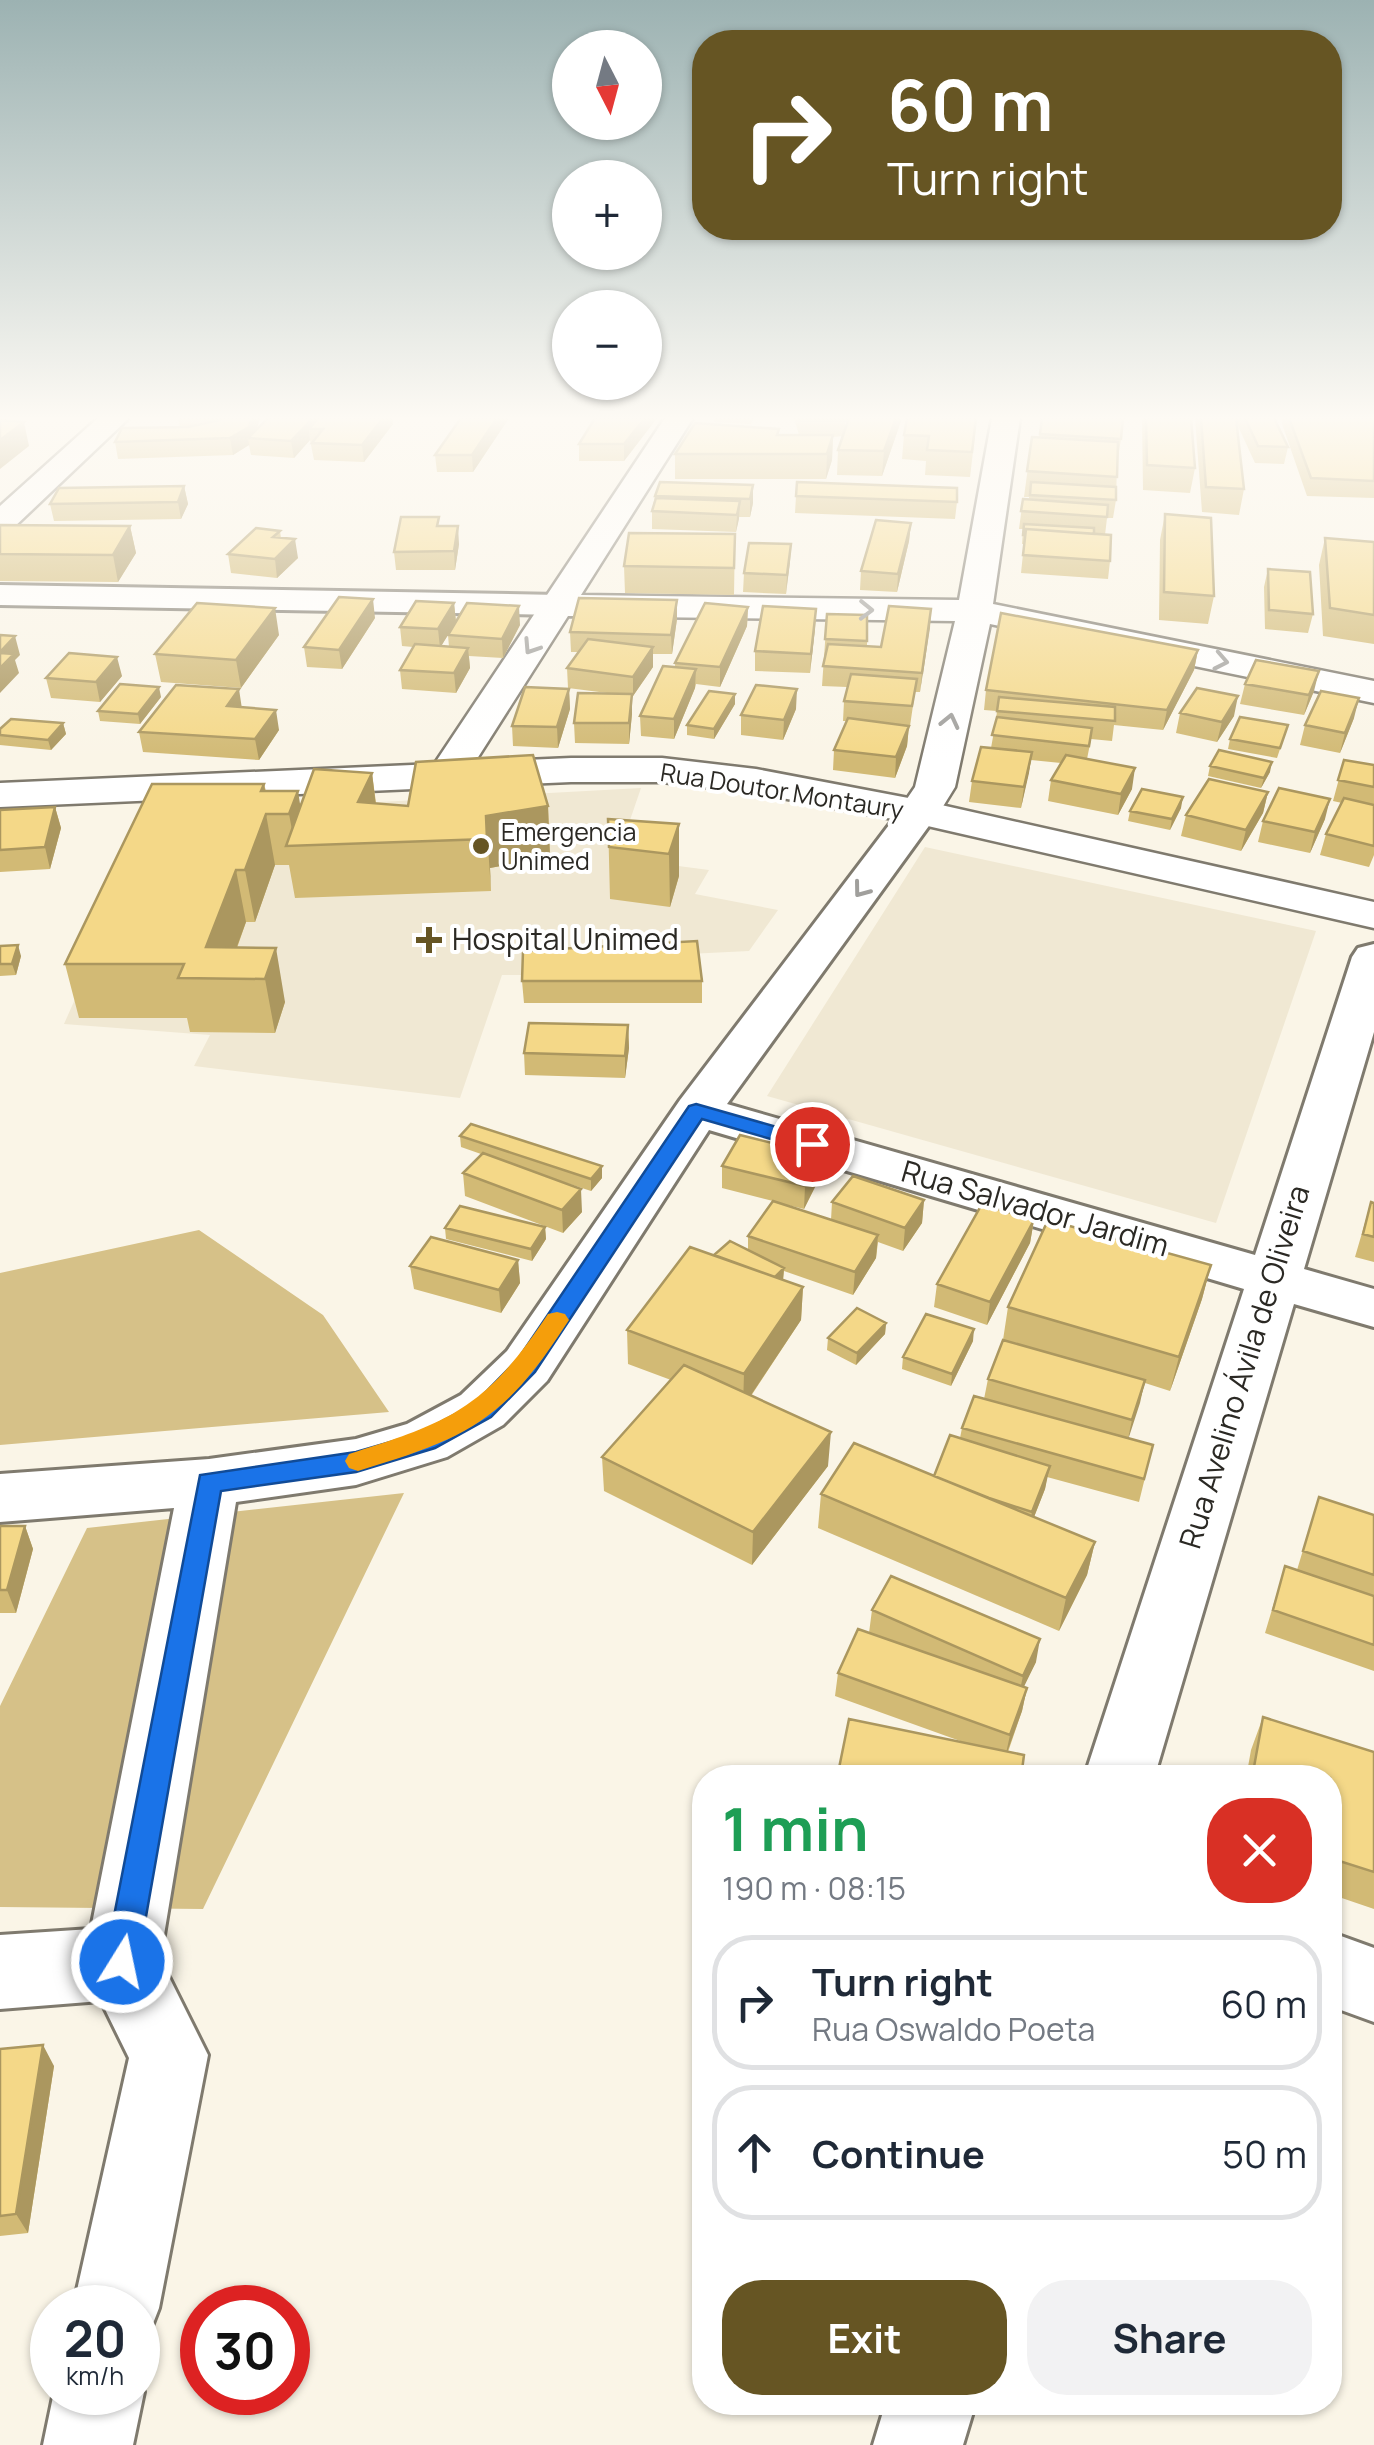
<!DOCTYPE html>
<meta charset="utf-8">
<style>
:root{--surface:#fff;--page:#f2f2f3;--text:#1f2937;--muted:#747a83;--line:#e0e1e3;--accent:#665523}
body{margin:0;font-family:Manrope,sans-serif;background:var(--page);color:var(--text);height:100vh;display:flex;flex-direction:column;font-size:38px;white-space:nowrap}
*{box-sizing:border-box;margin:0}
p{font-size:32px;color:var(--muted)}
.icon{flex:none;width:55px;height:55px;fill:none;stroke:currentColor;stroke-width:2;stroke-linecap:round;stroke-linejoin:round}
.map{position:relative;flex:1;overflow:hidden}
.details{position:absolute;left:692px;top:1765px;width:650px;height:650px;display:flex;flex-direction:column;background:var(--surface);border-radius:40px;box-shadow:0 2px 8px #0004}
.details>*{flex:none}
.banner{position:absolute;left:692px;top:30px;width:650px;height:210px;border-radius:40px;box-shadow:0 2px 8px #0004;background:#665523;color:#fff;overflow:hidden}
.needle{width:65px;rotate:174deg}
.controls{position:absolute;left:552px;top:30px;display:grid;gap:20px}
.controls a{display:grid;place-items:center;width:110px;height:110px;border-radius:50%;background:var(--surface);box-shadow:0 2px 8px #0004;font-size:50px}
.speed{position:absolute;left:30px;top:2285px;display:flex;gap:20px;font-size:50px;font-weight:700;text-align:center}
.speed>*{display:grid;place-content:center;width:130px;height:130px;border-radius:50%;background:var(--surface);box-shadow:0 2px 8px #0004;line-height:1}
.speed small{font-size:25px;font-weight:400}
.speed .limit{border:15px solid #d22;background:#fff;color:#111}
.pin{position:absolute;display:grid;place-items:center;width:85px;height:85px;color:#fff;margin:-42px;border:5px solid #fff;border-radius:50%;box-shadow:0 2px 10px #0007}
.me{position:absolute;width:110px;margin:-55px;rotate:10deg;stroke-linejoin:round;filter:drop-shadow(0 0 8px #0008)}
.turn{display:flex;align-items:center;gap:35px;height:210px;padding:0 30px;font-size:45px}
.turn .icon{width:130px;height:130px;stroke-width:2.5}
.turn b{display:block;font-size:70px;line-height:85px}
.round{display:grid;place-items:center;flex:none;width:105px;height:105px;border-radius:40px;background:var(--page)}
.head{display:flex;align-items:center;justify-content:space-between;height:170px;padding:0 30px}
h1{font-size:60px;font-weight:700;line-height:75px;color:#1e9e55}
.button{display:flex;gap:20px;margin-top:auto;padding:20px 30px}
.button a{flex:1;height:115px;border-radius:40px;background:var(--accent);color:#fff;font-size:40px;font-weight:700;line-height:115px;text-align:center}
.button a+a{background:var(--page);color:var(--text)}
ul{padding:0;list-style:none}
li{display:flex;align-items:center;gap:30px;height:135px;margin:0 20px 15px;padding:0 10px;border:5px solid var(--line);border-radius:40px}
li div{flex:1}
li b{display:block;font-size:38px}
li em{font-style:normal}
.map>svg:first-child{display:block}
</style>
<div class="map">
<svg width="1374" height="2445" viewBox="0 0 1374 2445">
<rect width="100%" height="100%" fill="#faf5e7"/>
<path fill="#f0e8d3" d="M641,788L617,858L709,870L695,894L778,910L749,951L546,961L545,975H502L460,1098L194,1066L210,1035L64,1024L157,814Z
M925,847L1316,931L1216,1223L767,1096Z"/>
<path fill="#d6c188" d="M199,1230L323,1315L389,1412L0,1445V1273Z
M404,1493L203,1909L0,1907V1706L87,1528Z"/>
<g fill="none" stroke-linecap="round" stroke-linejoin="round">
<defs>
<path id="minor" d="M0,585L559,595L571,598L576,605L571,612L559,615L0,605Z
M919,800L933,804L939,812L727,1104L1255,1255L1352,957L1358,948L1374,944V1032L1304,1269L1374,1289V1327L1294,1304L1154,1778H1084L1244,1289L709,1130L547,1381L503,1425L447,1457L356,1485L236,1502L160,1959L208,2055L159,2308L147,2339L138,2342V2308H73L129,2058L101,2001L0,2009V1935L91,1929L174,1508L0,1522V1474L209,1459L356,1439L407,1424L461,1395L507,1351L680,1100L905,804Z
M1330,1932L1374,1948V2022L1330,2006Z
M138,2377L144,2392L133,2445H43L54,2392H138Z
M886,2402H976L963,2445H873Z"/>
<path id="tertiary" d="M98,418H129L11,530L0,533V506Z
M665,418H693L581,595L959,600L992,418H1020L993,604L1374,681V703L990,624L955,787L934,821L919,824L904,821L898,812L915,787L955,621L568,616L461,784L447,787L433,784L427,775Z"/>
<path id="secondary" d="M571,758H662L756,769L919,800L1374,902V928L919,824L756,793L662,782H571L0,807V783Z"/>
</defs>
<use href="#minor" stroke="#7f7a6e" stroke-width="6"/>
<use href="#tertiary" stroke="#7f7a6e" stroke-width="5"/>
<use href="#secondary" stroke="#7f7a6e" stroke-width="5"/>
<use href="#minor" fill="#fff" fill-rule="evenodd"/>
<use href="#tertiary" fill="#fff" fill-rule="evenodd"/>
<use href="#secondary" fill="#fff" fill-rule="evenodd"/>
</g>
<path fill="#d2ba75" d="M178,418H260L256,430L268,418H392L393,424L364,462L314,460L310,440L294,458L251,455L249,445L233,455L118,459L115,442L180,427Z
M461,418H509L473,472H437L435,455Z
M595,418H657L624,461H579V444Z
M714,418H754L751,424L714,422Z
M794,418H845V431L849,418H902L882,476L837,475L838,450L843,436L833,437L832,460L826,479H675V454L799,435Z
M977,418L970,477L925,475L926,461L902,459L904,435Z
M1042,418L1121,439L1117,464L1116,500L1113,518H1107L1105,535L1110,561L1108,579L1021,573L1024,544H1022L1023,529H1019L1023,499L1029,500V497H1024L1032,437H1039Z
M1142,418H1191L1195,468L1190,493L1143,490Z
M1195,418H1274L1288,447L1284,464L1255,463L1237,424L1244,489L1239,515L1202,512Z
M1283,418H1374V498L1307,496L1282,424Z
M753,485V503L750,517H739L736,532L652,529V511L655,496Z
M184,486L188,504L181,519L54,521L50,504Z
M796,496L957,502L955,519L795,513Z
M1165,514L1214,596L1208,624L1159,620L1160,540Z
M911,523L909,541L897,592L860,590L861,571Z
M0,525L130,526L136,553L118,582L0,581Z
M280,531L281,538L298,558L277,578L231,573L228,554Z
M735,534L734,595L625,593L624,566Z
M1325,538L1374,542V644L1323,636L1319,565Z
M459,544L455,570H396L394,552Z
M791,544L786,594L743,592L744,573Z
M1268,569L1313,614L1308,633L1265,629L1264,587Z
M677,600V619L672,654H653V667L633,696H632V714L629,744L575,743L574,723L615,694L568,688L567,668L579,652H571L570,632Z
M454,603L456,622L441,646L449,647L448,635L520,625L503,658L469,656L470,668L456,693L402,689L400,670L413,647L402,646L400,627Z
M748,607L747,626L720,687L696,684L695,688L674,739L641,736L640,716L675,667V663Z
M931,609L920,692H915L910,726H909L907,746L895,778L833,770L834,750L847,721H843L844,701L847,687L822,686L827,614L867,615V646L881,647Z
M375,618L342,669L307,667L304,647Z
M815,628L810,673L755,671V651Z
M279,635L241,688L161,682L155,654Z
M1198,650L1194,670L1163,730L1114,725L1112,741L1091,739L1087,759L1132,789L1118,815L1048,801L1051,780L1061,763L1031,760L1021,808L969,802L972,781L991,748L996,720L997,711L984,710L986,690Z
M122,676L100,702L51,698L46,678Z
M1245,684L1314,691L1304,715L1240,704Z
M569,689L570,709L558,748L513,746L512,726Z
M735,694V704L714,739L687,735V725Z
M161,697L140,724L100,721L98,711Z
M242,707L279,730L259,760L143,752L139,732Z
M796,709L783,740L741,735V715Z
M1180,713L1234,716L1217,742L1176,733Z
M1354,718L1340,753L1300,745L1305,725Z
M63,723L66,734L51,750L0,745V729Z
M1288,725L1277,758L1228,749L1230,739Z
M1344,760L1374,765V855L1369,867L1320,855L1326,834L1342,803L1333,801Z
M1210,766L1270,772L1261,788L1208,776Z
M372,773L376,803L408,806H548L550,857L490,868L491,891L295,898L289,865H275L255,922H246L237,948L285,1002L275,1033L190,1032L187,1018H79L65,964L264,784L266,791L301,807Z
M1268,792L1263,813L1241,851L1181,836L1186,815Z
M55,807L61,828L50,869L0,872V810Z
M1181,808L1170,830L1128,821L1130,811Z
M608,819L679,824V876L670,907L610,899Z
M1325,819L1310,853L1258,842L1263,821Z
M0,946L21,956L16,975L0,976Z
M522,981H702V1003H524Z
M628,1025L629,1048L625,1078L525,1075L524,1053Z
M460,1136L602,1166V1178L591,1191L524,1169L582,1212L563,1233L465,1196L463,1173L481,1154L461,1147Z
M821,1155L820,1177L804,1209L779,1203L831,1220L832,1202L924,1200L922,1223L903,1251L878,1242L876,1258L853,1295L784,1271L783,1280L803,1287L801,1320L751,1396L828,1466L752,1565L604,1491L602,1457L671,1380L628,1364L627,1330L714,1255L748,1250V1236L773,1201L722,1188V1166Z
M1371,1202L1374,1203V1262L1355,1257Z
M1034,1220L1030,1243L987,1325L934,1307L937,1284Z
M545,1227L546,1239L532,1261L446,1239L445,1228Z
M518,1260L520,1283L501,1313L414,1289L410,1266Z
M1211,1265L1202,1299L1170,1391L1145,1383L1128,1438L1153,1445L1139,1502L1047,1477L1045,1489L1034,1517L1095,1542L1087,1575L1059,1631L818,1528L821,1494L934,1476L960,1438L962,1428L984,1399L988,1379L1003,1340L1008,1307Z
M886,1323L885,1334L856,1365L827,1350L828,1338Z
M973,1341L951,1386L902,1369L903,1357Z
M1319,1497L1374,1515V1671L1265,1633L1285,1566L1297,1570Z
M0,1526H25L33,1549L16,1613H0Z
M872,1610L1036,1662L1023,1687L1027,1688L1022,1711L1008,1752L963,1742L835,1696L838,1673L869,1633Z
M1263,1717L1374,1752V1909L1330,1894V1778H1246L1251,1750Z
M0,2049L54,2066L28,2233L0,2236Z"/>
<path fill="#ab975f" d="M252,418H260L254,438H248L249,445L233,455L230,438Z
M313,418H330L309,429L310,440L294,458L291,441Z
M383,418H392L393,424L364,462L362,445Z
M497,418H509L473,472L472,455Z
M645,418H657L624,461V444Z
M896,418H902L882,476L884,451Z
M24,422L29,446L0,469V440Z
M833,435L832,460L826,479L827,454Z
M753,485V503L750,517V499Z
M184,486L188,504L181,519L178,502Z
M740,501L739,519L736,532L737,515Z
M911,523L909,541L897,592L898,574Z
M130,526L136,553L118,582L113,555Z
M458,526L459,544L455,570L454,551Z
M295,539L298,558L277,578L275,559Z
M791,544L790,562L786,594L787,575Z
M373,599L375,618L342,669L339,650Z
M677,600V619L672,654L671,635Z
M454,603L456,622L440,648L438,629Z
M519,606L520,625L503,658L502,639Z
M748,607L747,626L720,687V667Z
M275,608L279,635L241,688L236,660Z
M816,609L815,628L810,673L811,654Z
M931,609L930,628L920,692L922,673Z
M15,636L20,655L15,660L19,673L0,693V652Z
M653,647V667L633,696V677Z
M468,648L470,668L456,693L454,673Z
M1198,650L1194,670L1163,730L1167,710Z
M117,657L122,676L100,702L96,682Z
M696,669L695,688L674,739V719Z
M1319,671L1314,691L1304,715L1309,695Z
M159,687L161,697L140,724L138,714Z
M239,689L242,709L227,706Z
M569,689L570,709L558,748L557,727Z
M797,689L796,709L783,740L784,720Z
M632,694V714L629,744V723Z
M735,694V704L714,739V729Z
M1238,696L1234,716L1217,742L1222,722Z
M1359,698L1354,718L1340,753L1345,733Z
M276,710L279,730L259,760L255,739Z
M63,723L66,734L51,750L48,740Z
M909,726L907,746L895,778L896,757Z
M1032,752L1029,773L1021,808L1024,787Z
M1272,762L1270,772L1261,788L1264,778Z
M1135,768L1132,789L1118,815L1121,794Z
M372,773L378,823L358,802Z
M264,784L269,814H266L275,865L255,922L245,870L261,791Z
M298,791L306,842L295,846L289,814Z
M1268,792L1263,813L1241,851L1246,830Z
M1183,797L1181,808L1170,830L1172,819Z
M1330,799L1325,819L1310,853L1315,832Z
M548,806L550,857L490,868L491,891L486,816Z
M55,807L61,828L50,869L45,847Z
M679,824V876L670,907L669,854Z
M236,870L246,922L225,979L206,947Z
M18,945L21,956L16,975L12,964Z
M276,948L285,1002L275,1033L265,979Z
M628,1025L629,1048L625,1078V1056Z
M821,1155L820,1177L804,1209L805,1186Z
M602,1166V1178L591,1191V1179Z
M581,1189L582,1212L563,1233L562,1210Z
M924,1200L922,1223L903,1251L905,1228Z
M1034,1220L1030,1243L987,1325L990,1302Z
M545,1227L546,1239L532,1261L531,1249Z
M878,1235L876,1258L853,1295L855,1272Z
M518,1260L520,1283L501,1313L499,1290Z
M1211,1265L1202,1299L1170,1391L1179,1357Z
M784,1268L783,1280L760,1291Z
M803,1287L801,1320L743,1407L744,1374Z
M886,1323L885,1334L856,1365L857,1353Z
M974,1329L973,1341L951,1386L952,1374Z
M1145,1380L1140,1403L1127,1443L1132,1420Z
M831,1432L828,1466L752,1565L753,1532Z
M1050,1466L1045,1489L1027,1535L1032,1512Z
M25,1526L33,1549L16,1613L7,1590Z
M1095,1542L1087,1575L1059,1631L1066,1598Z
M1040,1639L1036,1662L1018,1699L1023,1676Z
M1027,1688L1022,1711L1005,1758L1010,1735Z
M43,2045L54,2066L28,2233L16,2214Z"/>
<path fill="#f4d888" stroke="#ab975f" stroke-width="2.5" d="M221,418H252L249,427L230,438L115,442L122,428L188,427L220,420Z
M268,418H313L291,441L248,438Z
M318,418H383L362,445L312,443L323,429H309Z
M461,418H497L472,455H435Z
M595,418H645L624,444H579Z
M800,418H845L846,420L801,421Z
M849,418H896L884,451L838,450Z
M907,418H976L972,452L927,450L929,436L904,435Z
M1042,418H1123L1121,439L1040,434Z
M1146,418H1191L1195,468L1147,465Z
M1201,418H1236L1244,489L1206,487Z
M1245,418H1274L1288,447L1258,446Z
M1289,418H1374V481L1311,478Z
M0,420L24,422L0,440Z
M695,423L779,429L777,435H833L827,454H675Z
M1032,437L1118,442L1117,477L1027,471Z
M660,482L753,485L750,499L655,496Z
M797,482L957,488V502L796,496Z
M1031,482L1116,487V500L1030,495Z
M184,486L178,502L50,504L59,488Z
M656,498L740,501L737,515L652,511Z
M1023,499L1108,505L1107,517L1021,511Z
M1165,514L1211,518L1214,596L1164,592Z
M401,517H439L437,526H458L454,551L394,552Z
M876,520L911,523L898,574L861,571Z
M1024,524L1094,528V534L1026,529L1025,535H1023Z
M0,525L130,526L113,555L0,554Z
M256,528L280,531L273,537L295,539L275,559L228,554Z
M1026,529L1111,535L1110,561L1023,555Z
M629,533L735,534L734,568L624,566Z
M1325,538L1374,542V615L1330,608Z
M749,543L791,544L787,575L744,573Z
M1268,569L1310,572L1313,614L1269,610Z
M339,597L373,599L339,650L304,647Z
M579,598L677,600L671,635L570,632Z
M416,601L454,603L438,629L400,627Z
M197,603L275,608L236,660L155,654Z
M467,603L519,606L502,639L448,635Z
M705,603L748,607L720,667L675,663Z
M763,606L816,609L811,654L755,651Z
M889,606L931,609L922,673L823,666L828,644L881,647Z
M1001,613L1198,650L1167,710L986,690Z
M827,614L867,615V641L825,639Z
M0,635L15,636L0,652Z
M588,639L653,647L633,677L567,668Z
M415,644L468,648L454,673L400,670Z
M0,653L14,654L0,668Z
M69,653L117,657L96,682L46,678Z
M1256,660L1319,671L1309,695L1245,684Z
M663,666L696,669L674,719L640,716Z
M851,674L917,679L912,706L844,701Z
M120,684L159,687L138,714L98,711Z
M176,685L239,689L227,706L276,710L255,739L139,732Z
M756,685L797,689L784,720L741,715Z
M525,687L569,689L557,727L512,726Z
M1197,688L1238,696L1222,722L1180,713Z
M709,691L735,694L714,729L687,725Z
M1321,691L1359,698L1345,733L1305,725Z
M578,693L632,694L629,723H574Z
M999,697L1115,707V721L997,711Z
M997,717L1092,728L1089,746L992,735Z
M1240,717L1288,725L1280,748L1230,739Z
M848,718L909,726L896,757L834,750Z
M11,719L63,723L48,740L0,735V729Z
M981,747L1032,752L1024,787L972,781Z
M1219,750L1272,762L1264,778L1210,766Z
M533,755L548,806L486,816L487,839L286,846L314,769L372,773L358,802L408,806L416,762Z
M1066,755L1135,768L1121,794L1051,780Z
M1344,760L1374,765V787L1338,780Z
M1209,779L1268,792L1246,830L1186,815Z
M152,784H264L261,791H298L289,814H266L245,870H236L206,947L276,948L265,979L178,978L184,964H65Z
M1279,788L1330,799L1315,832L1263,821Z
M1142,789L1183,797L1172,819L1130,811Z
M1344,798L1374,805V846L1326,834Z
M55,807L45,847L0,850V810Z
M608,819L679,824L669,854L609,847Z
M697,941L702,981H522L523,951Z
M18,945L12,964H0V946Z
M529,1023L628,1025L625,1056L524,1053Z
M471,1124L602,1166L591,1179L460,1136Z
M740,1135L821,1155L805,1186L722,1166Z
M483,1153L581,1189L562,1210L463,1173Z
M853,1176L924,1200L905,1228L832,1202Z
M773,1201L878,1235L855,1272L748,1236Z
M1371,1202L1374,1203V1237L1363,1234Z
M982,1204L1034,1220L990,1302L937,1284Z
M460,1206L545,1227L531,1249L445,1228Z
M1048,1220L1211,1265L1179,1357L1008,1307Z
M431,1237L518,1260L499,1290L410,1266Z
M730,1241L784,1268L775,1277L714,1255Z
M690,1247L803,1287L744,1374L627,1330Z
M857,1308L886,1323L857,1353L828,1338Z
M926,1314L974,1329L952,1374L903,1357Z
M1003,1340L1145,1380L1132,1420L988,1379Z
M684,1365L831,1432L753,1532L602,1457Z
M974,1396L1153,1445L1144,1479L962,1428Z
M950,1435L1050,1466L1032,1512L989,1498L934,1476Z
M854,1443L1095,1542L1066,1598L821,1494Z
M1319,1497L1374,1515V1575L1303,1551Z
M0,1526H25L7,1590H0Z
M1285,1566L1374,1596V1645L1273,1610Z
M891,1576L1040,1639L1023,1676L872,1610Z
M858,1629L1027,1688L1010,1735L838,1673Z
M1263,1717L1374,1752V1872L1330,1858V1778H1252Z
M849,1719L1024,1755L1021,1778H837Z
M43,2045L16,2214L0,2216V2049Z"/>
<defs><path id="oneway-chevron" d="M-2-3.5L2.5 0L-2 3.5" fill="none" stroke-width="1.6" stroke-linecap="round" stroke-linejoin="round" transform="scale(2.5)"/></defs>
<g stroke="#a09f9c">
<use href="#oneway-chevron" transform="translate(866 610) rotate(1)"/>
<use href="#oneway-chevron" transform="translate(531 647) rotate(123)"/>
<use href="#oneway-chevron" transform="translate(1221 661) rotate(11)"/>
<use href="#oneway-chevron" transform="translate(950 721) rotate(-77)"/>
<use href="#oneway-chevron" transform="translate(861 890) rotate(127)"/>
</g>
<linearGradient id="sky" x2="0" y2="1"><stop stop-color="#9cb2b2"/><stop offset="0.55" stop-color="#fdfaf4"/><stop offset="1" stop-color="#fdfaf4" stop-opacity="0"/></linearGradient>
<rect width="1374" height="760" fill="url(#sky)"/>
<path fill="#1a73e8" stroke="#114b97" stroke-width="2.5" d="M696,1104L819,1139L822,1144L812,1151L702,1119L535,1372L491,1417L435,1448L356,1472L221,1491L138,1962L133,1974L122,1978L110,1974L105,1962L200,1475L356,1452L418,1434L474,1404L518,1359L689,1106Z"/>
<path fill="#f59e0b" d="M557,1312L565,1314L569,1320L565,1326C502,1423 466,1438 358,1471L349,1468L345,1461L349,1454C453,1421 486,1407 548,1314Z"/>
<g fill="#665523" stroke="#fff" stroke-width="4">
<circle cx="481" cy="846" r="10"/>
<path d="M424 925h10v10h10v10h-10v10h-10v-10h-10v-10h10z"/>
</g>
<g text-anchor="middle" stroke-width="8" stroke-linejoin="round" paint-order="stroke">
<g font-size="25" fill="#2b2924" stroke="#fff">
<text transform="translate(782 791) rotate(9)" y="9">Rua Doutor Montaury</text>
</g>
<g font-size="25" fill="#2b2924" stroke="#fff" text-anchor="start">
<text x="501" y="841">Emergencia<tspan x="501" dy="29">Unimed</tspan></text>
</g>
<g font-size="30" fill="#2b2924" stroke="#fff" text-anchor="start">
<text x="452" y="950">Hospital Unimed</text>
</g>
<g font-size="30" fill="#2b2924" stroke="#fff">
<text transform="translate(1035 1209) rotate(16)" y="10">Rua Salvador Jardim</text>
<text transform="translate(1245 1367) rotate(-73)" y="10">Rua Avelino Ávila de Oliveira</text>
</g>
</g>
</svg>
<div class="controls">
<a><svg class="needle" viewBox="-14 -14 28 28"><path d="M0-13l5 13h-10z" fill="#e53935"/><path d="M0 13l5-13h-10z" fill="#747a83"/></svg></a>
<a>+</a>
<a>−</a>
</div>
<div class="speed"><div>20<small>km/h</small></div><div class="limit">30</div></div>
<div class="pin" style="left:812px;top:1144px;background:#d93025"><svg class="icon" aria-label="arrive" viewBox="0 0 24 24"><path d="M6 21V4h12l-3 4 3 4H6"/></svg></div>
<svg class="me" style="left:122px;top:1962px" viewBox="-20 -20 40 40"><circle r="17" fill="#1a73e8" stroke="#fff" stroke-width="3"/><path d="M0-11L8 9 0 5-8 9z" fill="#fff"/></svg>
<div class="banner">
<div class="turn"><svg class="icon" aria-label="right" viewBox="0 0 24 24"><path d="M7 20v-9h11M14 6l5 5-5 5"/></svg><div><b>60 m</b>Turn right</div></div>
</div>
<section class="details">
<div class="head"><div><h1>1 min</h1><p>190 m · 08:15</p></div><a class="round" style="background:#d93025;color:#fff"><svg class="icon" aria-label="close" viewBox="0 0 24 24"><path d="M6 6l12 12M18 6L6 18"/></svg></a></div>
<ul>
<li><svg class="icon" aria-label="right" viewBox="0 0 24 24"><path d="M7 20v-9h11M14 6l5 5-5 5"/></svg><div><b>Turn right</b><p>Rua Oswaldo Poeta</p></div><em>60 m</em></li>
<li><svg class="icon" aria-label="ahead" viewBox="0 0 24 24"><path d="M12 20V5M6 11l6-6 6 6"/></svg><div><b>Continue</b></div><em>50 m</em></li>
</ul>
<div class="button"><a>Exit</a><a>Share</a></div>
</section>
</div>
